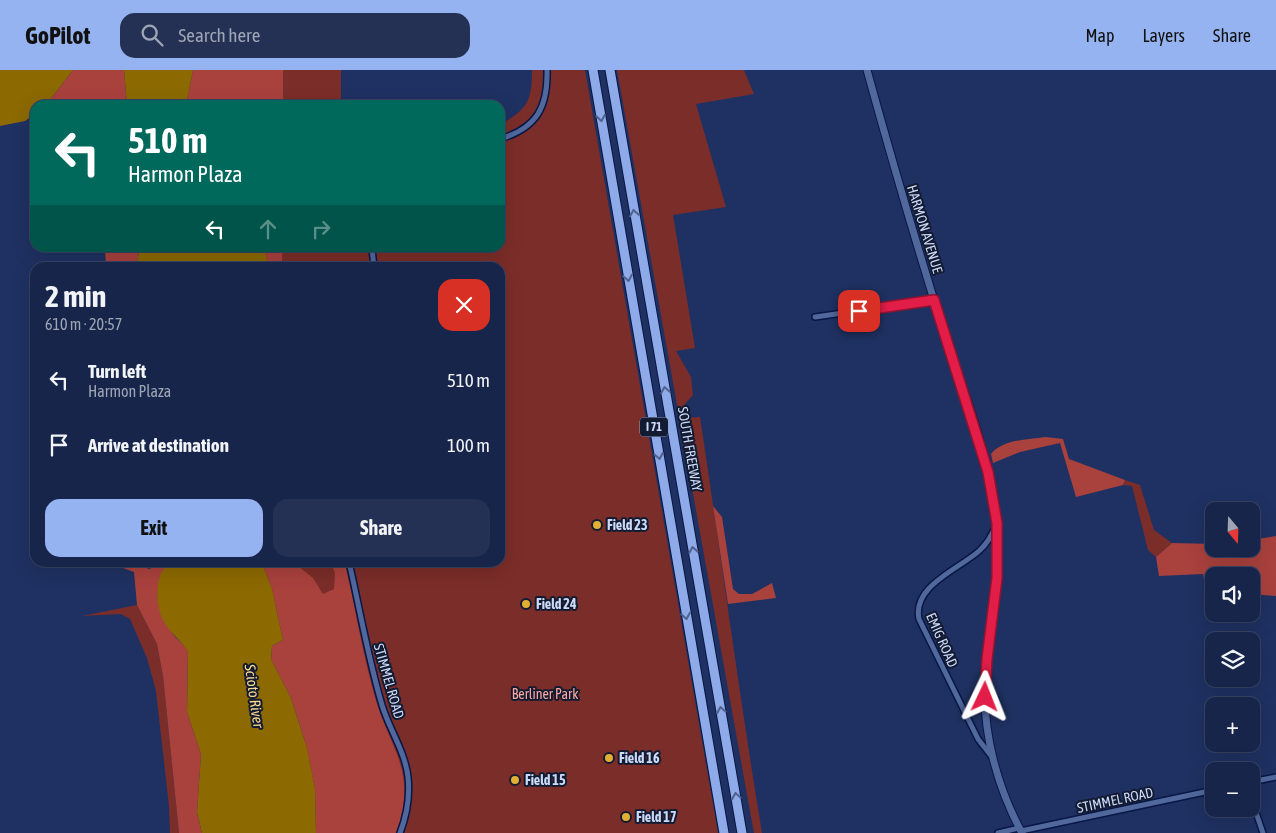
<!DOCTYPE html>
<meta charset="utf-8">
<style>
:root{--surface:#17254a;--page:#243154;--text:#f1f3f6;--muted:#9ea5b5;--line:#364262;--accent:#95b2f1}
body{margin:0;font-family:"Asap Condensed",sans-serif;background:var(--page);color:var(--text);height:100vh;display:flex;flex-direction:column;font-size:19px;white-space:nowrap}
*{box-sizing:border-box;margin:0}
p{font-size:16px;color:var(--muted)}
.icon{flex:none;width:28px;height:28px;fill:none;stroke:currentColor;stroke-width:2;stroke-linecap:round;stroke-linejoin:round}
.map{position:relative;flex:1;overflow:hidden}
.panel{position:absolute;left:30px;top:192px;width:475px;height:305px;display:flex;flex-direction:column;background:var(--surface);border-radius:15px;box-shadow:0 5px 20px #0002,0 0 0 1px var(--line)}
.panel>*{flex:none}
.banner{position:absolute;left:30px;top:30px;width:475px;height:152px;border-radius:15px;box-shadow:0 5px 20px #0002,0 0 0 1px var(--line);background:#00695c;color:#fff;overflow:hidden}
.needle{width:32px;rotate:161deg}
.buttons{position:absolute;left:1205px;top:432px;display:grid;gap:10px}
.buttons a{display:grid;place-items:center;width:55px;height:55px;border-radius:10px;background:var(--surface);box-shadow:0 5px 20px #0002,0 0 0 1px var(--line);font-size:25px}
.pin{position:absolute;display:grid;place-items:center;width:42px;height:42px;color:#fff;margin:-21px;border-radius:10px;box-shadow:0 2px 8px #0006}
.me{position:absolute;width:55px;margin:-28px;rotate:2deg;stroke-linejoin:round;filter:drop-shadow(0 0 4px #0008)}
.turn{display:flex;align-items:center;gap:18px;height:105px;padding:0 15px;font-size:22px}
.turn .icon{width:65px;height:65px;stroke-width:2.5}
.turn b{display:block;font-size:35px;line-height:42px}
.lanes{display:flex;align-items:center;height:48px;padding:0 15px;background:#0003;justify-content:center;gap:25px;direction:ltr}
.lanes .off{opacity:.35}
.round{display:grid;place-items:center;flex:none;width:52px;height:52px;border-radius:15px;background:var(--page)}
.headline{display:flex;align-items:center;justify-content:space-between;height:85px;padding:0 15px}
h1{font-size:30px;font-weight:700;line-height:38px}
.cta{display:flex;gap:10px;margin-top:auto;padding:10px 15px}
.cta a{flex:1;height:58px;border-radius:15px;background:var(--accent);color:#111;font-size:20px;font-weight:700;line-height:58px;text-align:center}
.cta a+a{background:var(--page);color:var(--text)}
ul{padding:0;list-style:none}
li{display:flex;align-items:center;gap:15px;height:65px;padding:0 15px}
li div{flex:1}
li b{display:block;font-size:19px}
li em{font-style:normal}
header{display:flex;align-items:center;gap:30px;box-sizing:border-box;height:70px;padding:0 25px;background:var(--accent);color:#111}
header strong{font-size:24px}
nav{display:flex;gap:28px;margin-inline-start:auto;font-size:18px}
.search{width:350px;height:45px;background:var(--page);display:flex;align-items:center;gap:12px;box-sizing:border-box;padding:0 18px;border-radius:15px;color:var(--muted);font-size:19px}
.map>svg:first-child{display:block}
</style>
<header>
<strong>GoPilot</strong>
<div class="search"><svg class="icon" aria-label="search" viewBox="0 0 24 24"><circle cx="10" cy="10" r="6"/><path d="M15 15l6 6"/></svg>Search here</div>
<nav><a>Map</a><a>Layers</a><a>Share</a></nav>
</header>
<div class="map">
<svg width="1276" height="763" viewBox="0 0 1276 763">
<rect width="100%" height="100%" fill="#1f3162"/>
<path fill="#7b2d29" d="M193,0H341V35H186Z
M532,0H545L544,28L531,52L538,51L547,34L549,0H585L718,763H316L315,719L272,519L262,493L500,492V198L269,197L264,178H500V55C527,39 532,32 532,0Z
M617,0H744L754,24L696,34L726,137L673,145L695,278L676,281L691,307L693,325L685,334L683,348L700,347C721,485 739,625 762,763H754L753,758Z
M1125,410L1140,415L1154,460L1172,473L1156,487L1148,480L1132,416L1123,415Z
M137,535L157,574L163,606L179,763H170L169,736L156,621L147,588L130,549L121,544L82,546Z"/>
<path fill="#a9413d" d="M73,0H124L127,35H46Z
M193,0H283V35H186Z
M105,178H140L136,197H106Z
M264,178H282V197H269Z
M1045,367L1063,369L1069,389L1125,410L1123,415L1076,427L1060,373L1020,382L993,393L991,384C1003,369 1027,370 1045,367Z
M713,436L722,447L733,519L739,524H752L772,513L776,528L728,534Z
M1276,466V526L1251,524V506H1214V536H1210L1203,504L1159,506L1156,487L1172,473L1214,474V479H1251V470Z
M118,493H142L143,497L150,499L155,493H169C151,517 156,540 173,564C178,571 185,574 188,582L187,642L201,684L197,742L202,763H179L163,606L157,574L137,535L134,502L120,497Z
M262,493H294L313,508L323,524L334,519L335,503L331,493H345C355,536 362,581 374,624C389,679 419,701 396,763H316L315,719L307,678L291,628L271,589L272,576L283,570L272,519Z"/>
<path fill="#8c6901" d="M0,0H73L46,35H35V44L25,51L0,56Z
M124,0H193L186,35H127Z
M140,178H264L269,197H136Z
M169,493H262L272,519L283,570L272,576L271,589L291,628L307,678L315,719L316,763H202L197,742L201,684L187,642L188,582C183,572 172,565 166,555C157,543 155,520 160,506C161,501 166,497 169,493Z"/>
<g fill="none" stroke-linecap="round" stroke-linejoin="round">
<defs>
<path id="minor" d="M500,69C537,58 548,37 547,0
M372,178L374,198
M815,247L934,230
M349,492C360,540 368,588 382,635C389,659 405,681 408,707C410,726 407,745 400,763
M992,687L978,669L919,549C912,516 959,499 979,481C987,474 992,465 996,455
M1251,712L1276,707
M1251,728L1263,763
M1021,761L1214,720
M998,763L1019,758"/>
<path id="secondary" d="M867,0C891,87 916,173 943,259C961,314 984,372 994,429C1005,492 988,552 985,615C983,665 998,719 1022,763"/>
<path id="motorway" d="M593,0L724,763
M610,0L742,763"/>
</defs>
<use href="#minor" stroke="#081745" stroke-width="8"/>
<use href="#secondary" stroke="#081745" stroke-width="9"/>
<use href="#motorway" stroke="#081745" stroke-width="11"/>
<use href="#minor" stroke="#51689d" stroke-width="5"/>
<use href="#secondary" stroke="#51689d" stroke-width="7"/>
<use href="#motorway" stroke="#8eaae9" stroke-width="9"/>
</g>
<defs><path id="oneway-chevron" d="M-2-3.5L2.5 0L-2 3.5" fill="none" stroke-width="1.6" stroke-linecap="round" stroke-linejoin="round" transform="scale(1.25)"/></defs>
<g stroke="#50628d">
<use href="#oneway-chevron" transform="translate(601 48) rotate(81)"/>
<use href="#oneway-chevron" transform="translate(634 143) rotate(-99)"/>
<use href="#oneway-chevron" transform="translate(628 208) rotate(80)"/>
<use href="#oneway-chevron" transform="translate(665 320) rotate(-100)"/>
<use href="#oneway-chevron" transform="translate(659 386) rotate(80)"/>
<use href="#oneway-chevron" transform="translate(693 480) rotate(-100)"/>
<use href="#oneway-chevron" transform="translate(686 546) rotate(80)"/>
<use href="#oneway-chevron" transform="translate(721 640) rotate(-100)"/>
<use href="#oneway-chevron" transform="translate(736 726) rotate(-100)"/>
</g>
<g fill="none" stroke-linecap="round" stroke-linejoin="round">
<defs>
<path id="route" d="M859,241L934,230L988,402L997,453V508L987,589L985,627"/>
</defs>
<use href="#route" stroke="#92132f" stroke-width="12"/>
<use href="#route" stroke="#e11d48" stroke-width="9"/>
</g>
<g fill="#e1af34" stroke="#121b31" stroke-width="2">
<circle cx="597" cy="455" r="5"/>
<circle cx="526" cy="534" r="5"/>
<circle cx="609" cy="688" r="5"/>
<circle cx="515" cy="710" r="5"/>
<circle cx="626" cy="747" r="5"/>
</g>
<g text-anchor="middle" stroke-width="4" stroke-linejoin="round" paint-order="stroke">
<rect fill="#121b31" stroke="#94a1bc" stroke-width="1" x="640" y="347.5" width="28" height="19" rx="4"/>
<g font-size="12" font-weight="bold" fill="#ccdaf8">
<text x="654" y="361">I 71</text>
</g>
<g font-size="14" fill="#ccdaf8" stroke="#121b31">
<text transform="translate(925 159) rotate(73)" y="5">HARMON AVENUE</text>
<text transform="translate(690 379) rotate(80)" y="5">SOUTH FREEWAY</text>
<text transform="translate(942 570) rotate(66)" y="5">EMIG ROAD</text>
<text transform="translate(389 611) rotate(74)" y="5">STIMMEL ROAD</text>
<text transform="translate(1115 730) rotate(-12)" y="5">STIMMEL ROAD</text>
</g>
<g font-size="14" font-weight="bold" fill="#ccdaf8" stroke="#121b31" text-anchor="start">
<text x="607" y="460">Field 23</text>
<text x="536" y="539">Field 24</text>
<text x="619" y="693">Field 16</text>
<text x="525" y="715">Field 15</text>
<text x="636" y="752">Field 17</text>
</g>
<g font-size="14" fill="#fca8a0" stroke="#121b31">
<text x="545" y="629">Berliner Park</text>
</g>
<g font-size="15" font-style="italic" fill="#fbd98e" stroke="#121b31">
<text transform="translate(254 626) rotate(82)" y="5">Scioto River</text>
</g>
</g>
</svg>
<div class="buttons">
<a><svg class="needle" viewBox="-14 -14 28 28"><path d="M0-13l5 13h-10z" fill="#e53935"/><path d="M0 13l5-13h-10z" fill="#9ea5b5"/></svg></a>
<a><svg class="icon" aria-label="sound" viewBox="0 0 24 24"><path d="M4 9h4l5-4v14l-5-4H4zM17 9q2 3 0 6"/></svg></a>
<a><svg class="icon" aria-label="layers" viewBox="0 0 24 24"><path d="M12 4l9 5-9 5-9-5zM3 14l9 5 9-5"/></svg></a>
<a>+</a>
<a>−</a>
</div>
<div class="pin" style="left:859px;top:241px;background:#d93025"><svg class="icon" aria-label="arrive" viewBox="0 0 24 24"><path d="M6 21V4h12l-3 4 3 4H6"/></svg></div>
<svg class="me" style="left:985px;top:627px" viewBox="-20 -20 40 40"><path d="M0-17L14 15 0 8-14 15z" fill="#e11d48" stroke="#fff" stroke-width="4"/></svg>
<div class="banner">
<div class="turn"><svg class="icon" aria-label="left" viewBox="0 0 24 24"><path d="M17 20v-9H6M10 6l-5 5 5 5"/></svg><div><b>510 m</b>Harmon Plaza</div></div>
<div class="lanes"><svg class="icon" aria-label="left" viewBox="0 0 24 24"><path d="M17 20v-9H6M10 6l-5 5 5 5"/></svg><svg class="icon off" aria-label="ahead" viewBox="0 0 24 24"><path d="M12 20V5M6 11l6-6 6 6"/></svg><svg class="icon off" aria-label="right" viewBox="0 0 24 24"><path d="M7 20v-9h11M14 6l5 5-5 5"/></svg></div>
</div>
<section class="panel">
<div class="headline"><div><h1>2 min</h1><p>610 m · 20:57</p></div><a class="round" style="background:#d93025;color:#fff"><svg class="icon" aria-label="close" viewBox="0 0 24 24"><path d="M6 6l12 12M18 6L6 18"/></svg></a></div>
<ul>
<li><svg class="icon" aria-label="left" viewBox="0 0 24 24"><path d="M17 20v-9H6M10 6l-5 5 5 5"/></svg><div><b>Turn left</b><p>Harmon Plaza</p></div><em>510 m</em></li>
<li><svg class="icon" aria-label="arrive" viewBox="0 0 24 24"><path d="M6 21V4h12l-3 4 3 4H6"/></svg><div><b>Arrive at destination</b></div><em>100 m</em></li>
</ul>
<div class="cta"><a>Exit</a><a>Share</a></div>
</section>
</div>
